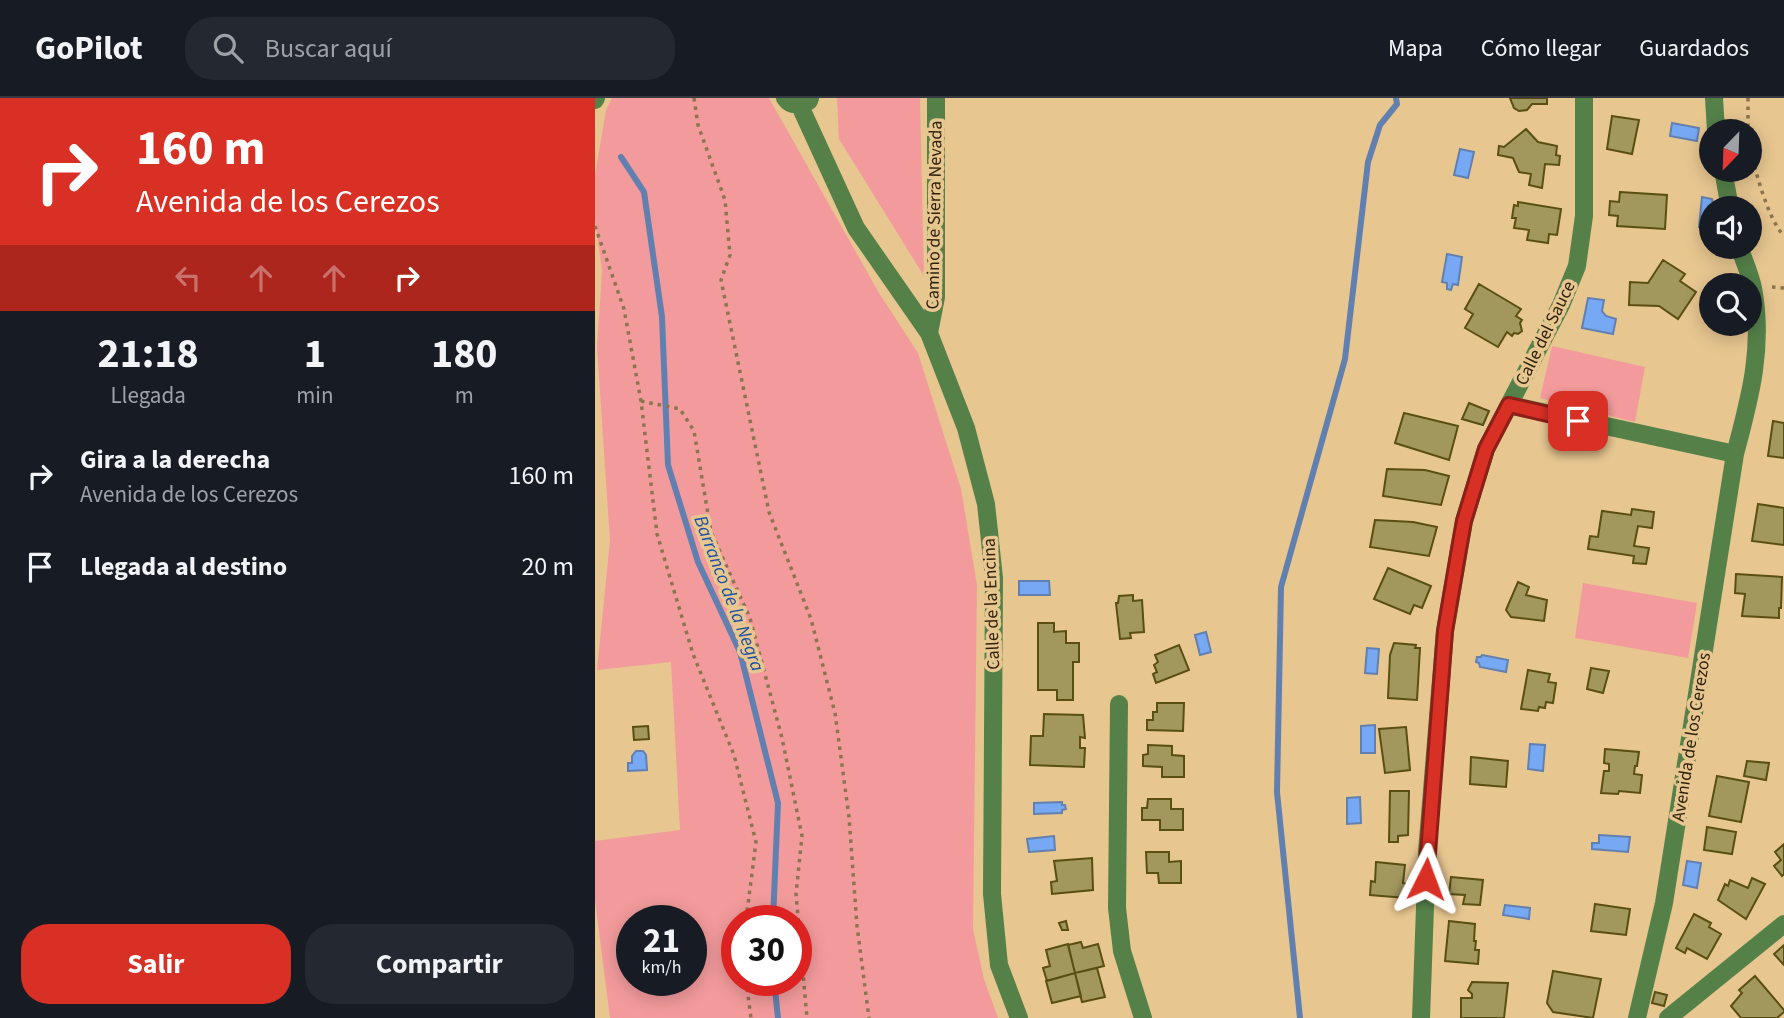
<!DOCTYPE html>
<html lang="es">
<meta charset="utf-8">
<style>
:root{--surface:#171b24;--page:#242831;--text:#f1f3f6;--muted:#9ea1a6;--line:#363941;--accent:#d93025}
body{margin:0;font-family:"Source Sans 3",sans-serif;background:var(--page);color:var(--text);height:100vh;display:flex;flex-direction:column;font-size:26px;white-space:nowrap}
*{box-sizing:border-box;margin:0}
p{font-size:23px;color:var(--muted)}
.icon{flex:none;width:38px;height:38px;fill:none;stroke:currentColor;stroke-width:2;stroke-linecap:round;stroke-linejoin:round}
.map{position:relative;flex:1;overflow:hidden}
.side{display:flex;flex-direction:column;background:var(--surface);width:595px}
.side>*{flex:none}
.hud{background:#d93025;color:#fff;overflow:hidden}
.needle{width:46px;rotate:203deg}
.buttons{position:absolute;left:1104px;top:21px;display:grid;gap:14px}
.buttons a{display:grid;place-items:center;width:63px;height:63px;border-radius:50%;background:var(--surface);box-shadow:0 4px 18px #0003;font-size:35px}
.speed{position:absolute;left:21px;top:807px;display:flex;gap:14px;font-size:35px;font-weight:700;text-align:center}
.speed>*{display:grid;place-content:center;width:91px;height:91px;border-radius:50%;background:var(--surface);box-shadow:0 4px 18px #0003;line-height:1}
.speed small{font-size:18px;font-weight:400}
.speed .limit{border:10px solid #d22;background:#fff;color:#111}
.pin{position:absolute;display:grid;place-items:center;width:60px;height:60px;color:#fff;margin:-30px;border-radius:14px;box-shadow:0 4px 10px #0006}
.me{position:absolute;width:77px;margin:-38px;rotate:3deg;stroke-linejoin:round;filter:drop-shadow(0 0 5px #0008)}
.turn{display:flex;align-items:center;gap:24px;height:147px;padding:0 21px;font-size:32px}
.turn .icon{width:91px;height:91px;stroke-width:2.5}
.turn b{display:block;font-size:49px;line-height:60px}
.lanes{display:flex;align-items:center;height:66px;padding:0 21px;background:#0003;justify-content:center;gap:35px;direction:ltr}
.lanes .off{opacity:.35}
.eta{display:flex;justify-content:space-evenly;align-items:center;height:119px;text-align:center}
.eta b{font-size:42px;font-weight:700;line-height:49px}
.cta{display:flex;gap:14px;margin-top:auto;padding:14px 21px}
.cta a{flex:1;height:80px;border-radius:28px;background:var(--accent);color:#fff;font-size:28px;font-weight:700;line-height:80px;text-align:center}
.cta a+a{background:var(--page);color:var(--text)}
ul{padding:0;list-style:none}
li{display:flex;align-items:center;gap:21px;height:91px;padding:0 21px}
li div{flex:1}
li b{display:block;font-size:26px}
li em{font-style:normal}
header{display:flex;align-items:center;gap:42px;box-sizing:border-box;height:98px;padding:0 35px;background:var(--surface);border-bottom:2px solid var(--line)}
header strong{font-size:33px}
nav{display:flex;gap:38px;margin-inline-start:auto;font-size:24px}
.search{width:490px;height:63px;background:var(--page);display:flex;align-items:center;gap:18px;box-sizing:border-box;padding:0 24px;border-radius:28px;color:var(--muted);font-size:26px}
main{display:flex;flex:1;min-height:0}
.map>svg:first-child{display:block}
</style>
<header>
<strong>GoPilot</strong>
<div class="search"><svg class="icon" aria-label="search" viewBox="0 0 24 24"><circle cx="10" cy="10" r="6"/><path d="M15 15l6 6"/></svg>Buscar aquí</div>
<nav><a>Mapa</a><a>Cómo llegar</a><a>Guardados</a></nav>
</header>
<main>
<section class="side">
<div class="hud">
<div class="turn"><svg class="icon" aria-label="right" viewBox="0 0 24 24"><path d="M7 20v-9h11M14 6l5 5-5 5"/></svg><div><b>160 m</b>Avenida de los Cerezos</div></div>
<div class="lanes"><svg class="icon off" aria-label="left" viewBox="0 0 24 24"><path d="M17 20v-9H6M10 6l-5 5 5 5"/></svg><svg class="icon off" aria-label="ahead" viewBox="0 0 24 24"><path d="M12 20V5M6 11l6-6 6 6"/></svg><svg class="icon off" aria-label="ahead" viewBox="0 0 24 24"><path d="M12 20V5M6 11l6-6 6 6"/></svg><svg class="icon" aria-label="right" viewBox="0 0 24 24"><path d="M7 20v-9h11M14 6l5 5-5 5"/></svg></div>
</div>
<div class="eta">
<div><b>21:18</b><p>Llegada</p></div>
<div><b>1</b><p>min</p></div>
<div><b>180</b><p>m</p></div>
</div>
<ul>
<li><svg class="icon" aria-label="right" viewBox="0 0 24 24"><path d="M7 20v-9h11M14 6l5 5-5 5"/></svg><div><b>Gira a la derecha</b><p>Avenida de los Cerezos</p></div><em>160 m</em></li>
<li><svg class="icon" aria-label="arrive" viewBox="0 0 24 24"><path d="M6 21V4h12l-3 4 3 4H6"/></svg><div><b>Llegada al destino</b></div><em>20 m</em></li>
</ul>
<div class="cta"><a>Salir</a><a>Compartir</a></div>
</section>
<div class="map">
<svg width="1189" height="920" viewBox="0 0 1189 920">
<rect width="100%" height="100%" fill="#e7c690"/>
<path fill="#f39b9c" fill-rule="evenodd" d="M17,0H174L284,195L323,255L366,391L382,487L378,831L389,881L403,920H15L0,802V743L85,732L76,564L2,572L15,443L2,249L7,173L0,121V77L11,12ZM37,822H96V882H37ZM142,822H201V882H142Z
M242,0H325L329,178L244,41Z
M957,248L1050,269L1040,324L945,300Z
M988,485L1102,505L1093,560L980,540Z"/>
<path fill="#77a8f4" stroke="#6280af" stroke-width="2" d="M1077,25L1104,30L1102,43L1075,38Z
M865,51L879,54L873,80L859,77Z
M1107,99L1117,101L1119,110H1116V130L1104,129Z
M852,156L867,159L863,187L858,186L856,192L852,191V185L847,184Z
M993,200L1009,202L1007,213L1011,218L1021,221L1018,236L987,230Z
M424,483H454L455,497H424Z
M611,534L616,554L605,557L600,537Z
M772,550L784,551L782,576L770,575Z
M887,557L913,562L911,574L885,569L884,565L881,564L882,559H886Z
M780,627V655H766V628Z
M935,646L950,647L948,673L933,671Z
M41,653H48L51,657L52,672L33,673V665H37V658Z
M765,699L766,725L752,726V700Z
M467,704V707H470L471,711L467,712V715L439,716V705Z
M1004,737L1035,739L1033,754L997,751V745H1004Z
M459,738L460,752L434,754L432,741Z
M1092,763L1106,765L1102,790L1088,787Z
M910,807L935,810L934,821L908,817Z"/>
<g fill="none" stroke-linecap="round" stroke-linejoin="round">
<path stroke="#6280af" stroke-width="6" d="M26,59L49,94L67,219L73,367L103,464L145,554L183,705L178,822
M179,882L183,920
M705,920L682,694L686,489L750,261L773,64L785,27L802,6L801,0"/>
</g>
<path fill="#a2985e" stroke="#594f12" stroke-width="2" d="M915,0H952V6H937L932,12L924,13L919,10Z
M1017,18L1044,22L1037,56L1012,51Z
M931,31L943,44L962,48L961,57L965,58L964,67L950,66L947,90L934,87L936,76L924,74L918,60L903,57L904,48L909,49Z
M1025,94L1072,97L1070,131L1022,128L1023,118L1014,117L1015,103L1024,104Z
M923,104L966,111L962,137L954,136L953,145L932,142L934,132L919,130L921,120H917L919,107L923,108Z
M1068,162L1090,176L1085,183L1101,194L1083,221L1064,208L1034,207L1035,184L1053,185Z
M884,186L926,211L921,218L927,222L925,225L927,233L923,236L919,235L917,238L912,234L903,249L870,230L878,216L870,211Z
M874,305L894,313L888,327L867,321Z
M809,315L863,328L854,362L800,345Z
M1178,323L1189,325V360L1173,358Z
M792,371L830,372L854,378L846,407L788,398Z
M1163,406L1189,410V447L1157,443Z
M1037,411L1059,414L1057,430L1043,428L1039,448L1054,450L1051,466L1038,465L1039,458L993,451L995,438L1003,439L1007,413L1036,417Z
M780,422L818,424L842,429L834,458L775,449Z
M793,470L836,488L827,510L819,507L815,516L779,501Z
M1141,476L1187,479L1186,510H1184V520L1147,518L1150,496L1140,495Z
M923,484L934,489L931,497L952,502L949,523L916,519L911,512Z
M538,497V503L547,502L549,534L535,535L536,540L525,541L521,505H523L524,498Z
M443,525H459V534L471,533V545H484V564H478V602H462V592H443Z
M799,545L821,547L820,550H825L822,602L793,600L795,557Z
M584,547L594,572L561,585L558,576L562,574L559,567L563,564L560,557Z
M996,570L1014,573L1008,595L992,591Z
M933,572L955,576L953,584L961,585L958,605L951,604L950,610L944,609L943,613L926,611Z
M562,605H589L588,633L552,632V622H558V614H562Z
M449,616L488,617L490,640L485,639V650H490L489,669L435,667L436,638H448Z
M53,628L54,641L39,642L38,629Z
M811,629L815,672L790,675L784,631Z
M553,647L577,648V657L589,658V679H567V669L548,668V657L553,656Z
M1010,651L1044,654L1042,668H1040L1039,676L1047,677L1045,695L1024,693L1023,696L1006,695L1009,673H1014V666L1009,665Z
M876,659L913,663L911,689L875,686Z
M1152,663L1174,665L1171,682L1149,678Z
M1122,678L1154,684L1146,724L1114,718Z
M795,693H814L813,737L803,738V744H794Z
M553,701H576V711H588V732H565V722H547V710H552Z
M1112,729L1141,734L1137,756L1109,752Z
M1189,746V776L1187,778L1179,768L1186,762L1180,754Z
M551,754H574V764L586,763V785H564L563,775H552Z
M497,760L498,792L457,796L456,784L462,783L459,763Z
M781,764L810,767L808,785L812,786L811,800L775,797L776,783L780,784Z
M856,779L888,782L885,807L868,806L870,797L854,796Z
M1157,780L1170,786L1151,821L1123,802L1130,786L1133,788L1135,782L1153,790Z
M1000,806L1035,811L1031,837L996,833Z
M1099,816L1116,825L1114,829L1126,836L1112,861L1092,850L1090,855L1081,850Z
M471,823L473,832H467L464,825Z
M854,823L880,826L879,843H881L880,852H884L883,866L850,863Z
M486,844L488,850L503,846L509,868L480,875L473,847Z
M473,846L480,875L452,883L448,870L455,868L451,852Z
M1189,847V867L1179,856Z
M502,870L510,899L487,904L480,875Z
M958,873L1006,881L998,920L958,914L952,905Z
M480,875L486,898L457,905L451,883Z
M1160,878L1189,912V914L1182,920H1146L1136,908L1147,895L1144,892Z
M877,884L913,885L909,920H866V900H877V896L873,892Z
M1060,894L1072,897L1069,908L1057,905Z"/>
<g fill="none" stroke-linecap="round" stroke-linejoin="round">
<path stroke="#8b744e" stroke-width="3.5" stroke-dasharray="3.5 5" stroke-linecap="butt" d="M99,0L103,27L130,102L135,157L126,182L174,414L216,521L240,615L254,719L262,828L274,920
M1153,0V33
M1155,52C1162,77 1172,119 1189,138
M0,128L29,211L46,303L62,436L98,556L139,657L161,744L151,822
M1177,189L1189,190
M46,303L85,311L99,333L116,434L155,520L187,640L207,738L201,796L212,920
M151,882L156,920"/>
<path stroke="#558149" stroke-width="18" d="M190,0C196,9 205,7 214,3L215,0
M1119,0L1121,33
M0,2L1,0
M205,8L261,130L334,235L371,330L391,406L399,480L397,796L404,867L424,920
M1128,72L1135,110
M334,235L341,199V0
M914,307L1140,356
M524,606L522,810L527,853L548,920
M826,920L832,754L850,533L869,423L891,351L966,207L982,168L989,118V0
M1042,920L1069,805L1140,356C1155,300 1169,249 1158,190C1155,176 1149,162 1144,149
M1073,920L1189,826"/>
</g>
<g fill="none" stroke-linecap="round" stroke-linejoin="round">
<defs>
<path id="route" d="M831,781L850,533L864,451L869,423L891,351L914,307L983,323"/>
</defs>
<use href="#route" stroke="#8d1f18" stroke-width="18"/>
<use href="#route" stroke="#d93025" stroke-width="12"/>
</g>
<g text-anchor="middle" stroke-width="7" stroke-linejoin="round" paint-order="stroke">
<g font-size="18" fill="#30230d" stroke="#e7c690">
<text transform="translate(339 117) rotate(-89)" y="6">Camino de Sierra Nevada</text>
<text transform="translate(950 235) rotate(-64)" y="6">Calle del Sauce</text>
<text transform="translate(396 506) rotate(-92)" y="6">Calle de la Encina</text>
<text transform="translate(1096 639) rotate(-81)" y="6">Avenida de los Cerezos</text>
</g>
<g font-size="19" font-style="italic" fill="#1950a4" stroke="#e7c690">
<text transform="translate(135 495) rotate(69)" y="7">Barranco de la Negra</text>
</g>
</g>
</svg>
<div class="buttons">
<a><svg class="needle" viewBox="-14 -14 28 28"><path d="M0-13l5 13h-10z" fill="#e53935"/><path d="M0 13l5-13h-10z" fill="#9ea1a6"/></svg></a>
<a><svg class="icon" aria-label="sound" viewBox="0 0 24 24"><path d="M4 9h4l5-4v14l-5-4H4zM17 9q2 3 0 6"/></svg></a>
<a><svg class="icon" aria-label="search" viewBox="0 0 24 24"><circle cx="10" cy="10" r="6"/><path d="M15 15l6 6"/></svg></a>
</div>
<div class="speed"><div>21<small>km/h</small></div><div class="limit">30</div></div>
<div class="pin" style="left:983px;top:323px;background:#d93025"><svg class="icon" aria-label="arrive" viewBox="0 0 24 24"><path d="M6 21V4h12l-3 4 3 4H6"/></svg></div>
<svg class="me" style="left:831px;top:781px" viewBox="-20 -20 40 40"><path d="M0-17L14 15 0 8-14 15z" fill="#d93025" stroke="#fff" stroke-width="4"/></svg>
</div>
</main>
